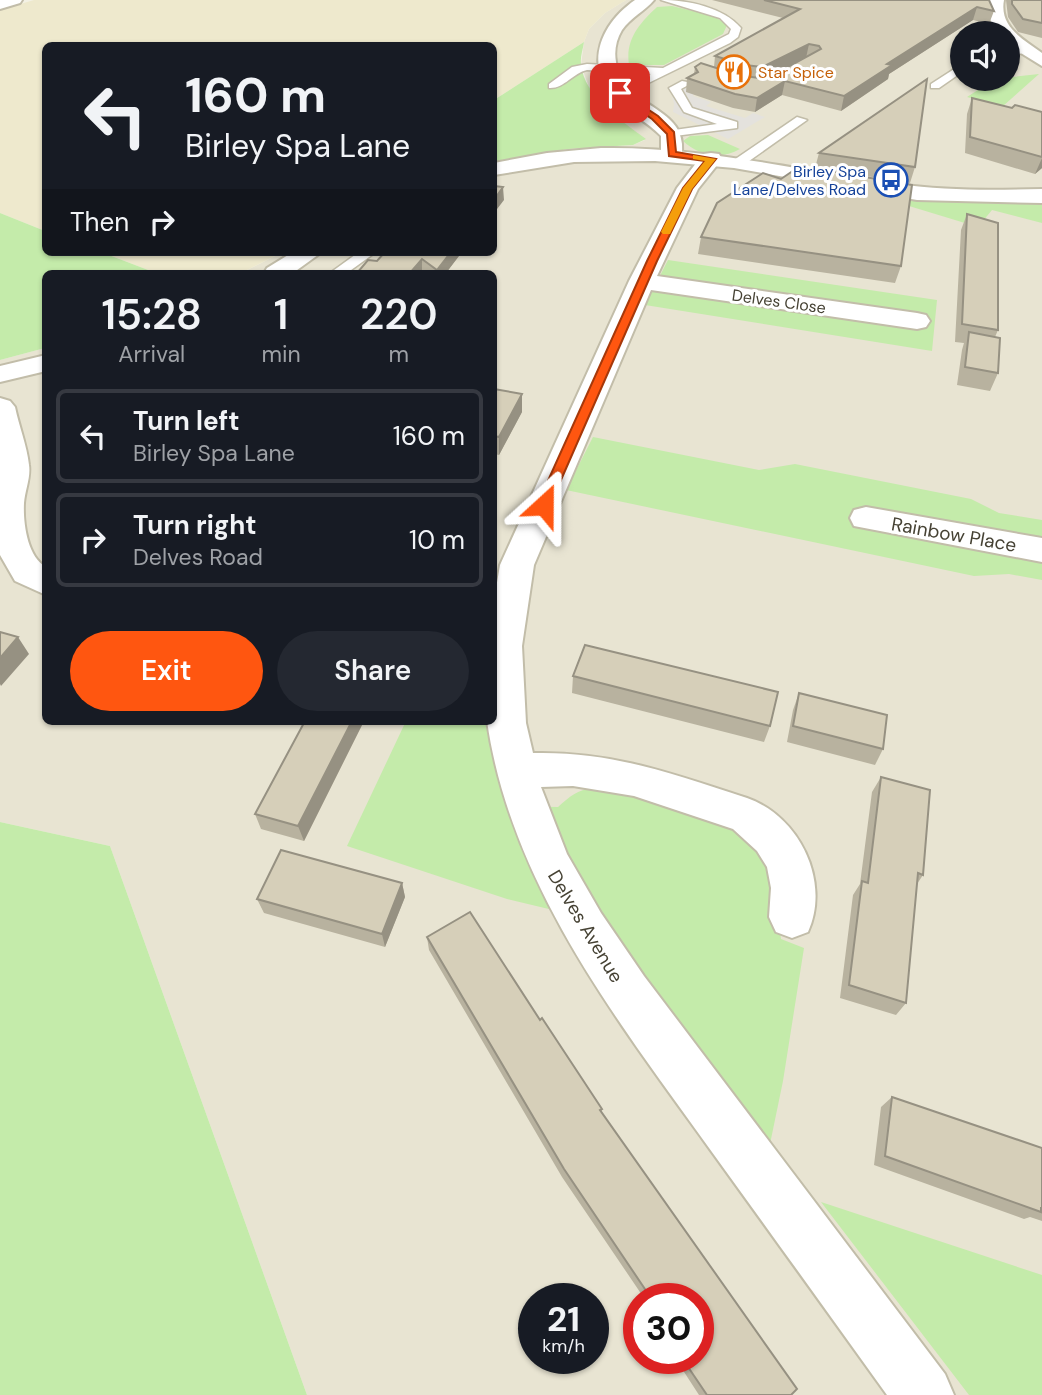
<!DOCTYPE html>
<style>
:root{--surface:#171b24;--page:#242831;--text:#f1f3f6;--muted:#9ea1a6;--line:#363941;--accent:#ff5610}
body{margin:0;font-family:"DM Sans",sans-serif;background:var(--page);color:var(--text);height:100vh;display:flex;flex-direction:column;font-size:26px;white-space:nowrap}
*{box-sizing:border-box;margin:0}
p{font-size:23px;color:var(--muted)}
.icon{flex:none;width:38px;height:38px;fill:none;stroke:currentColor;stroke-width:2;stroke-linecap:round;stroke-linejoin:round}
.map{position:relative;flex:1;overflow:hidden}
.panel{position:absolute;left:42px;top:270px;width:455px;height:455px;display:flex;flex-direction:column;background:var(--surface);border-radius:10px;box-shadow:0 2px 5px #0004}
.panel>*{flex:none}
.top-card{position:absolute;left:42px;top:42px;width:455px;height:214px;border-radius:10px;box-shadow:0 2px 5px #0004;background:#171b24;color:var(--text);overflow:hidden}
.controls{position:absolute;left:950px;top:21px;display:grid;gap:14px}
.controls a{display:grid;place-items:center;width:70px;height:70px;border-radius:50%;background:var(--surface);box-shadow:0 2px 5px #0004;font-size:35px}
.speed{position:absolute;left:518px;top:1283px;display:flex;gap:14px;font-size:35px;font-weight:700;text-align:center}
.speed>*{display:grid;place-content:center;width:91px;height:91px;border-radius:50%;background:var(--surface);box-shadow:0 2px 5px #0004;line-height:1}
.speed small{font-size:18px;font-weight:400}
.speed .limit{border:10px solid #d22;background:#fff;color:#111}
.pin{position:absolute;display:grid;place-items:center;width:60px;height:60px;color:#fff;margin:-30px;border-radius:14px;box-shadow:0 4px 10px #0006}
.me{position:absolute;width:77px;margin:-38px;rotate:24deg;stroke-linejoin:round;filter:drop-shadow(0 0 5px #0008)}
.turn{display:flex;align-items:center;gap:24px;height:147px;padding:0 28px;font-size:32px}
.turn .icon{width:91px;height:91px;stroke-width:2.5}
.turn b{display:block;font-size:49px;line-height:60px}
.then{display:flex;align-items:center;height:66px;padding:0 28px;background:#0003;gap:14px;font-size:26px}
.eta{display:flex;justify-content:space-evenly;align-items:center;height:119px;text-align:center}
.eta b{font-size:42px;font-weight:600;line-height:49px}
.cta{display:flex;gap:14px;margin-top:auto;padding:14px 28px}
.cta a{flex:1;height:80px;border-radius:42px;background:var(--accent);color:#fff;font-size:28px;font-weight:600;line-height:80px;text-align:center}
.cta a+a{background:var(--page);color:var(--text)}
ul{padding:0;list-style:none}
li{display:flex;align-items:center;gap:21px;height:94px;margin:0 14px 10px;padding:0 14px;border:4px solid var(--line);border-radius:10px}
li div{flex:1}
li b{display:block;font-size:26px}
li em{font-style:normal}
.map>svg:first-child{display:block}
</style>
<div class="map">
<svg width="1042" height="1395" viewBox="0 0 1042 1395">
<rect width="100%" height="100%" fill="#f3f1e4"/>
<path fill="#e8e4d2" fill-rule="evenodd" d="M626,0H1042V1395H307L110,846L0,822V360L45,348L46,721H494V273H241L283,252H494V163L568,149L633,145L645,140L616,117L590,90L581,65L584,42L589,29L605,13ZM962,33H1008V79H962ZM534,1298H593V1358H534ZM639,1298H698V1358H639Z"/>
<path fill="#eee9cd" d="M34,0H626L605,13L589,29L584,42L494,100V46H46L45,231L0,213V10Z
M101,252H283L241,273H156Z"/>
<path fill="#c4ebaa" d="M672,6L714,16L727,25L723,34L664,65H629C625,39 640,23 657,7Z
M584,42C583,49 580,57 581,64C584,97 622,121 646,139L633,145L568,149L494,163V100Z
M1039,74L1002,107L967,97L995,79Z
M708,135L740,149C721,160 699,156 683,141L690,136Z
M886,199L989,203L1042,202V223L992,210L978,227Z
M0,213L45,231L46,252H101L156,273H46L45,348L0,360Z
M668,260L937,300L932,351L645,305Z
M593,437L759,470L795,464L971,499L999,513L1042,520V580L1009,574L974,576L566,490Z
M406,721H486L506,806L558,807C570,796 579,788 595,789C626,790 736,821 758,841C776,858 778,915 781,939L804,948L783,1081L770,1144L599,921L507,899L347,846Z
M0,822L110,846L307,1395H0Z
M821,1202L1042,1275V1395H969Z"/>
<path fill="#e4e2dd" d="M681,81L696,85L693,96L711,102L706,106L745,118L753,113L765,117L728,139L673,112L674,104L670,87Z"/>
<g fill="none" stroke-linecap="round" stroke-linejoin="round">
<defs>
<path id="service" d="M661,0C688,0 723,7 741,28L738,37L730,43L624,95L614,93L651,74L587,70C573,73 564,89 549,88V84L572,67L587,64L663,68L729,34L731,29L720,18Z
M1024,47L1029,50L1028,52L1008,56V50Z
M962,64V72L939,88H931V84Z
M682,81L692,83L681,89L692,108L737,122V128L667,137V131L717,124L684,112L669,88Z
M797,117L807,120L742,166H734V160Z
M359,252H376L347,273H330Z"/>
<path id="minor" d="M635,0H654C645,11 631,17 622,30C616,40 614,51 616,62C621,105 680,106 682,144C682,151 683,154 679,159H665L661,155V136C647,121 627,113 614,98C583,63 602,23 635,0Z
M988,0H1004C999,27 1023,39 1042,53V66L1008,45V33H996L986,10Z
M711,153L719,154L722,159L698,189L657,276L917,313L926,315L930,321L926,327L917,329L651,290L534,565L522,646L526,723L533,753C612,751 673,774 747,798C799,816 831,881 808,932L792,938L776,932L769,917L771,888L767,867L757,851L733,829L634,796L573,786L541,787L567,854L601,913L644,976L945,1374L954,1395H887C826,1310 765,1225 704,1141C611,1012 510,880 487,721H494V600L500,565L629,281L677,188L703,154Z
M0,398L10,401L15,407C19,426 27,446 29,465C31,477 25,490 24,503C23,522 27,557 46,567V595L15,581L0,555Z
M866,507L1042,538V562L854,526L850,518L854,510Z"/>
<path id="tertiary" d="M0,0H22L20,3L0,9Z
M601,148C703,146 798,171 898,184C946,191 994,190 1042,189V203L917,200L734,168L655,161L574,162L494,175V163L547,153Z
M293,252H322L293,273H264L267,268Z
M46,355V371L0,382V366Z"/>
</defs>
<use href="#service" stroke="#c2bda9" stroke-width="3"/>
<use href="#minor" stroke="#c2bda9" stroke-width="4"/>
<use href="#tertiary" stroke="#c2bda9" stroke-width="4"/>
<use href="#service" fill="#fff" fill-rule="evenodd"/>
<use href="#minor" fill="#fff" fill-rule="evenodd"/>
<use href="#tertiary" fill="#fff" fill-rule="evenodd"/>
</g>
<path fill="#b8b29f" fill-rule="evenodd" d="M712,0H989L994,11L989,24L973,20L889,74L888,79L841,111L782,95L755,112L733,108L686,92L687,78L694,74L695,67H714L715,56L783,18ZM801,60L766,79L764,78L767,77Z
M1006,0H1042V38L1018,32L1008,17Z
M972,98L1012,108L1042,112V168L1035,174L965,153L967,114Z
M819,153L915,167L910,183L834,171L901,266L895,283L698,254L701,237L815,168Z
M967,214L998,330L995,337L998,373L990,391L957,385L962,350L964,343L955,342L961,230Z
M462,252L446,273H424L377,261Z
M494,389L522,394V412L499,455L494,454Z
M573,676L770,726L764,742L572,693Z
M799,693L883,749L875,765L787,742L793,710Z
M305,721H364L304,841L261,829L255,814Z
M881,777L923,875L917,884L906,1003L896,1015L840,998L853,895L860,884L872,792Z
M402,883L405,897L385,947L264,913L257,899Z
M427,937L540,1020L602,1109L601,1112L791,1395H699L675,1358H698V1298H644L562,1177L429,950Z
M892,1097L1042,1148V1221L1030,1217L1024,1219L874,1165L881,1107Z"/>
<path fill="#969182" d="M977,7L973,20L889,74L888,79L841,111L844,96L887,64Z
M809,44L806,58L760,80L762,67Z
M785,81L782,95L755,112L757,98Z
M1042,157V168L1035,174L1042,158Z
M503,187L504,200L494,213V200Z
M451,252H462L446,273H437V270Z
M422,259V273H410Z
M522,394V412L499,455V437Z
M18,637L29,654L1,686L0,684V658Z
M352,721H364L304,841L298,826Z
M402,883L405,897L385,947L382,934Z"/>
<path fill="#d6cfb9" stroke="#969182" stroke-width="2" d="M764,0H989L994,11L977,7L887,64L892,65L844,96L785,81L757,98L735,94L687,78L698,72L695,67L701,63L738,75L766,79L821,49L819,46L809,44L762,67L745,65L715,56L800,9Z
M1012,0H1042V23L1023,19L1012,4Z
M927,79L915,167L819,153Z
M972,98L1012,108L1015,105L1042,112V157L970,137Z
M800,166L912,185L901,266L701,237L717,203L763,173L781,179Z
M494,186L503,187L494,200Z
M967,214L998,223V330L962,324Z
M385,252H451L437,270L422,259L410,273H357L368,260L377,261Z
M969,332L1000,338L998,373L965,367Z
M494,389L522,394L499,437L494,436Z
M0,632L18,637L0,658Z
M585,645L778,692L770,726L573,676Z
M799,693L887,715L883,749L793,726Z
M305,721H352L298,826L255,814Z
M881,777L930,790L923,875L918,873L906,1003L849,985L862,881L868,883Z
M281,850L402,883L382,934L257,899Z
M470,912L540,1020L542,1018L602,1109L600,1110L797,1389L791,1395H707L682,1358H698V1298H651L564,1169L427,937Z
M892,1097L1042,1148V1208H1041V1212L885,1156Z"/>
<path fill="#ff5610" stroke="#a6380a" stroke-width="2" d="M620,91L658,116L674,132L676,152L716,159L692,189L657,261L550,505L544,509L537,505L647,261L683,188L705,161L669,156L667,134L652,119L617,95Z"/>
<path fill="#f59e0b" d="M693,155L716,159L692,189L670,234H663L661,232L683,188L705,161L693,159Z"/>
<defs>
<symbol id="restaurant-ring" viewBox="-11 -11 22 22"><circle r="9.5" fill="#fff" stroke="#e8710a" stroke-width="1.5"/><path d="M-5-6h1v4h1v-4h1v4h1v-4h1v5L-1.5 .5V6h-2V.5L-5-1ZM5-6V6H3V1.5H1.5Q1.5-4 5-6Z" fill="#e8710a"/></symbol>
<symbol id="bus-ring" viewBox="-11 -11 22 22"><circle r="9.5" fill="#fff" stroke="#1a4fb4" stroke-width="1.5"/><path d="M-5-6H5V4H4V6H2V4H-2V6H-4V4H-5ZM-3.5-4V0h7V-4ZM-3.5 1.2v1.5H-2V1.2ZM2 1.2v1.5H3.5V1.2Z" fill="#1a4fb4"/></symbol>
</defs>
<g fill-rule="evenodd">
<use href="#restaurant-ring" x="715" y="53" width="38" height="38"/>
<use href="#bus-ring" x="872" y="161" width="38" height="38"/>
</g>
<g text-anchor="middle" stroke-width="6" stroke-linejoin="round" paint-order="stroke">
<g font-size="16" fill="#c56008" stroke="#fff" text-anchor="start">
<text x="758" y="78">Star Spice</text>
</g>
<g font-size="16" fill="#164399" stroke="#fff" text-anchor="end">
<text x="866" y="177">Birley Spa<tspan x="866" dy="18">Lane/Delves Road</tspan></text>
</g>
<g font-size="16" fill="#464234" stroke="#fff">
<text transform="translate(779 301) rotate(8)" y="6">Delves Close</text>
</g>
<g font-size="19" fill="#464234" stroke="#fff">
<text transform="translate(954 534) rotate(10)" y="7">Rainbow Place</text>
<text transform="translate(586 926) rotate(59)" y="7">Delves Avenue</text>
</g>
</g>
</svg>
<div class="controls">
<a><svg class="icon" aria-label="sound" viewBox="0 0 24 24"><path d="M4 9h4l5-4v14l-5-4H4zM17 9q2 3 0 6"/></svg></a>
</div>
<div class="speed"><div>21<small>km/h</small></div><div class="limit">30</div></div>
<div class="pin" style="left:620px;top:93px;background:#d93025"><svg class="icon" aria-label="arrive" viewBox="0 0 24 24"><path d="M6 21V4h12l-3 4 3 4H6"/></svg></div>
<svg class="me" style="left:544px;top:505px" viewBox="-20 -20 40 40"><path d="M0-17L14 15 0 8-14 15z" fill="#ff5610" stroke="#fff" stroke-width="4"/></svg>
<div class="top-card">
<div class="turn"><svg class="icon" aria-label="left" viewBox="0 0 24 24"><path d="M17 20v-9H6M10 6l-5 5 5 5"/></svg><div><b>160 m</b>Birley Spa Lane</div></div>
<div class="then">Then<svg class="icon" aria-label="right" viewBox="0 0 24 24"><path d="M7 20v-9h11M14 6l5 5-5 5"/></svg></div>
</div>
<section class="panel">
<div class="eta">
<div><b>15:28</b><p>Arrival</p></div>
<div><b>1</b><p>min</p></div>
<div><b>220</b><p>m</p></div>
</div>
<ul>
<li><svg class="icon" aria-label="left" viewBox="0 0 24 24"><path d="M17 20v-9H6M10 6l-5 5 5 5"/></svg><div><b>Turn left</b><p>Birley Spa Lane</p></div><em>160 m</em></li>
<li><svg class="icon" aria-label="right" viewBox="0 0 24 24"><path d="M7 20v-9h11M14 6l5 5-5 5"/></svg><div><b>Turn right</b><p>Delves Road</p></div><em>10 m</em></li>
</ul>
<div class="cta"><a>Exit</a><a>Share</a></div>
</section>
</div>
